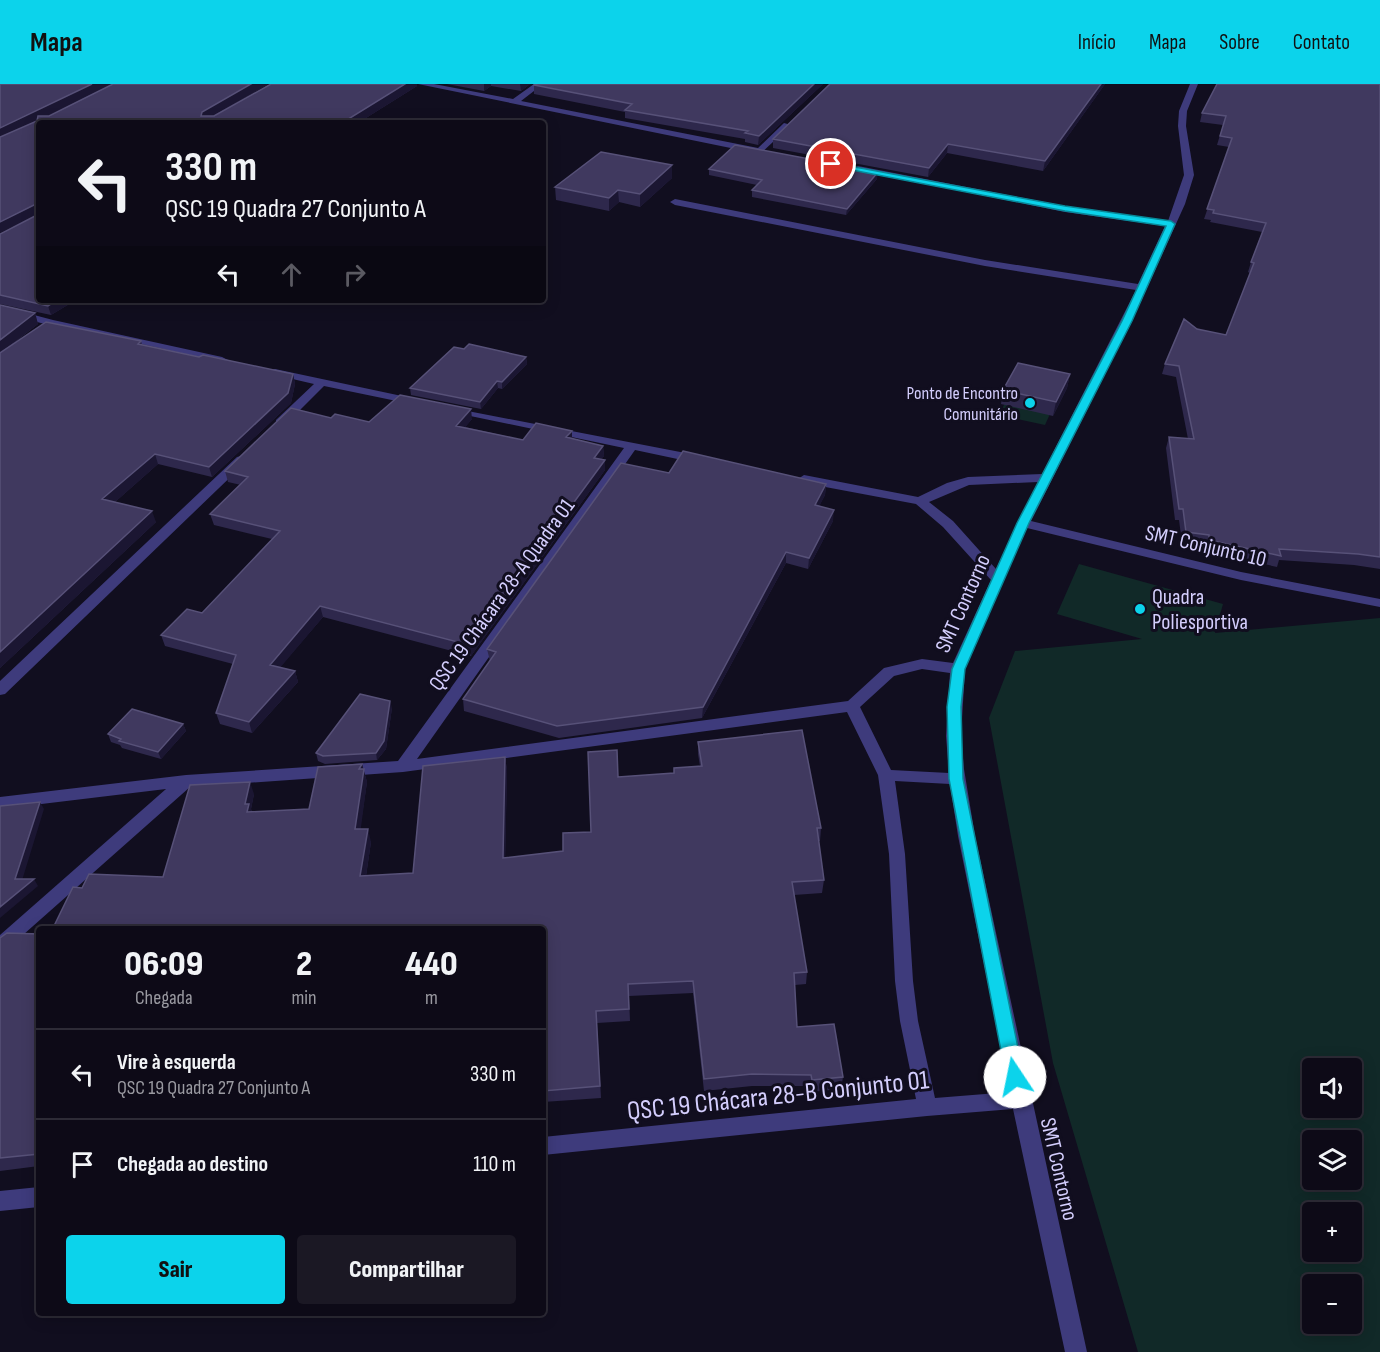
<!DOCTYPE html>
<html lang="pt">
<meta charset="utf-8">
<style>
:root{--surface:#0d0a17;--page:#1b1824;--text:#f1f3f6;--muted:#9a9aa1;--line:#2d2b36;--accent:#0cd3eb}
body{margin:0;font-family:"Sofia Sans Condensed",sans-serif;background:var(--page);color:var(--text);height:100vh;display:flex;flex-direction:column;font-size:22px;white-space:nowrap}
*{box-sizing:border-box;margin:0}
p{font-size:20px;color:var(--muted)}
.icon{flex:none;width:33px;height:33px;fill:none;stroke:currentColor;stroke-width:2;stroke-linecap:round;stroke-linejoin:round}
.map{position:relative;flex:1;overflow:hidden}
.drawer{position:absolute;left:36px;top:842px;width:510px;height:390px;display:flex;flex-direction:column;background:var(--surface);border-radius:6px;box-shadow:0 3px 15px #0003,0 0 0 2px var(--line)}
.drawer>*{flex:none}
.top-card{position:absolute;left:36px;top:36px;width:510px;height:183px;border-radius:6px;box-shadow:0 3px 15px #0003,0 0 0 2px var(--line);background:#0d0a17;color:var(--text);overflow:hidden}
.controls{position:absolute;left:1302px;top:974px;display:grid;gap:12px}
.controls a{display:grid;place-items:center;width:60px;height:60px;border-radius:6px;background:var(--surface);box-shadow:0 3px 15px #0003,0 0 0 2px var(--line);font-size:30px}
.pin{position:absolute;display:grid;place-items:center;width:51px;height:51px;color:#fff;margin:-26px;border:3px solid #fff;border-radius:50%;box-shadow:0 2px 6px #0007}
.me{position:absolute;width:66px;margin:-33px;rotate:349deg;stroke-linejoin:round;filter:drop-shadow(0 0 4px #0008)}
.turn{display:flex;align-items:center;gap:21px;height:126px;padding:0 30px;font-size:27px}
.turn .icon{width:78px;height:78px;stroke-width:2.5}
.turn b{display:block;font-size:42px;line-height:51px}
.lanes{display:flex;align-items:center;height:57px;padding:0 30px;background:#0003;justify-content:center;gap:30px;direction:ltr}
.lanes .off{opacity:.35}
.eta{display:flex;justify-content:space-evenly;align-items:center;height:102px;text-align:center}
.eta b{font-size:36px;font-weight:800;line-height:42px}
.button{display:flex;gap:12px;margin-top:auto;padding:12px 30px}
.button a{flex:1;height:69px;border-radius:6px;background:var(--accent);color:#111;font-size:24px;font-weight:800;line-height:69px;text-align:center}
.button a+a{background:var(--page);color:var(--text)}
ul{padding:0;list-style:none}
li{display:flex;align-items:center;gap:18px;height:90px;padding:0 30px;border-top:2px solid var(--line)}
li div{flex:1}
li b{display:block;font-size:22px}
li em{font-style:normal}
header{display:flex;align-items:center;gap:36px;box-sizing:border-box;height:84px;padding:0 30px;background:var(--accent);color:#111}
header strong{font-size:28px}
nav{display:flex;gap:33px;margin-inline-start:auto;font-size:21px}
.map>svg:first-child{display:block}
</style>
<header>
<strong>Mapa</strong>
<nav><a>Início</a><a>Mapa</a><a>Sobre</a><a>Contato</a></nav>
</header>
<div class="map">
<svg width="1380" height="1268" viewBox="0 0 1380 1268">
<rect width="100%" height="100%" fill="#110e1f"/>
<path fill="#112928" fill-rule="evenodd" d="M1019,291L1063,301L1045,341L999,331Z
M1079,480L1223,520L1215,549L1380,534V1268H1138L1053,979L989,634L1015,567L1142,555L1057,530ZM1312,984H1352V1023H1312ZM1312,1056H1352V1095H1312ZM1312,1128H1352V1167H1312ZM1312,1200H1352V1239H1312Z"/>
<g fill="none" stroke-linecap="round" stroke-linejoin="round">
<path fill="#3e3b7c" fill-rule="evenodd" d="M418,0H434L513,15L534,0H543L521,17L758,64L784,39L791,41L760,70Z
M1190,0H1198L1187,27L1186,42L1194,91L1185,120L1132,237L1031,437L1241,488L1380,515V523L1241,496L1027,444L965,585L961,652L964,685L975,752L1087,1268H1065L1013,1025L927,1032L543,1071V1053L916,1015L900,937L895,897L889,770L878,691L847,628L403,688L190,703L6,866L0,868V851L166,705L0,725V713L186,691L398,677L624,364L451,328L447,327V323L701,372L707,376L701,380L635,366L417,675L848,617L884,584L922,575L953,579L991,496L943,443L916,420L804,399L798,395L804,391L918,413L947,399L968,393L1042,390L1136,206L985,182L675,121L670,118L675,115L985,176L1138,200L1165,142L1065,128L853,85L858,82L1065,122L1168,137L1184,91L1178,42L1179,27ZM1038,398L996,485L953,437L929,418L969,401ZM922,585L950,589L946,652L949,689L891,686L860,623L894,592ZM895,697L950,700L958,752L1010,1008L935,1014L918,937L913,897L905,770Z
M0,222L53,236L222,273L228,276L222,279L52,242L0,228Z
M275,285L416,315L422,318L416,321L324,302L284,342H276V336L314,300L271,290V286Z
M241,372L247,376L245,379L5,610L0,611V597L237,373Z
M39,1103V1123L0,1127V1107Z"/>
</g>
<path fill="#2e284c" d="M0,0H113L46,32L268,0L213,32L271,0H417V2L358,39H39V216H76L51,231L0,220V150L37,131Z
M447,0H530L521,7L491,2L484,7Z
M823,0L758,61L745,58V55L625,34V28L534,10V1Z
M1105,0L1043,87L947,69L928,93L773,64V55Z
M1380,0V485L1354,481L1279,476L1277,483L1206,467L1205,462L1182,459L1179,436H1175L1166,364L1169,353L1188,355L1176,293L1162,290L1165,280L1197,245L1226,251L1250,189L1248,188L1251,178L1262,148L1210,138L1211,136L1204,135L1229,63L1217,61L1223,41L1200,38L1202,29Z
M709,85L877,95L846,131L752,113V106L757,101L709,91Z
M672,94L640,123L619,118L609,127L556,116L555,103Z
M0,221L35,229L38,240L1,269L141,257L142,260L199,273L293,290L295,300L291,319L212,393L158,380L115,418L156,438L0,584Z
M464,265L526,273L527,280L502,305L498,304L481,325L411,311L410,304Z
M1070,290L1067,304L1053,332L1001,320L1003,306Z
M331,334L369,338L472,335L465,343L523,356L572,355L603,362L604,372L601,375L605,386L471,572L323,533L280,583L295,587L298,598L252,649L220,640L216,629L233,580L165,562L161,551L202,529L272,455L214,441L210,430L241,401L228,398L225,387Z
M669,389L826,400L825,411L819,422L833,437L808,485L786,479L702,634L559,654L464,627L463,615L490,577L487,565Z
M392,624L386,665L377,676L325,680L318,677L316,669Z
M183,640L186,647L161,675L122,664L120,661L111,658L108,650Z
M698,658L821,744L820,757H818L824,796L822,809L794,811L807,888L806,900L795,901L797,943L843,993L841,1005L811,1008L810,1002H752L704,1007L693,909L629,912L630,937L597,939L601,1014L543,1018V844L82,804L163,793L254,710L251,725L252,728L309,725L362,680L367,698L360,745L371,758L366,792L413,789L505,673L507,686L505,774L563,767L591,748L618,693L674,689L700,682L698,670Z
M39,850V1082L0,1087V854Z"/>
<path fill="#1b1632" d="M92,0H113L0,55V44Z
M251,0H268L204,37L201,32L202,28Z
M405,0H417V2L358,39H342Z
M484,0H491V2L484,7Z
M520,0H530L521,7Z
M814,0H823L758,61L759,52Z
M1101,0H1105L1043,87L1045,77Z
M948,60L947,69L928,93L929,84Z
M672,81V94L640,123V110Z
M878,88L877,95L846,131L847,125Z
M618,106L619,118L609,127V114Z
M36,120L39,130L0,149V138Z
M57,216H76L51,231L48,222Z
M35,229L38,240L0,269V256Z
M526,273L527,280L502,305V298Z
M293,290L295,300L291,319L212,393L209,383Z
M1070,290L1067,304L1053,332L1056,318Z
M497,297L498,304L481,325L480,318Z
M471,325L472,335L458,352L456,342Z
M572,347V358L566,353Z
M603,362L604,372L595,384L594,374Z
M155,370L158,380L106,426L102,415Z
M605,376V386L471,572L469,561Z
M826,400L825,411L814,433L815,421Z
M834,426L833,437L808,485L809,474Z
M152,427L156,438L0,584V568Z
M786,468V479L702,634L703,623Z
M320,522L323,533L274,591L270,581Z
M295,587L298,598L252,649L249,638Z
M390,617L392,624L386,665L377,676L376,669Z
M183,640L186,647L161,675L158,668Z
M505,673L507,686L505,787L503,774Z
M362,680L367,698L359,758L355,745L359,685Z
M250,698L254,710L251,725L253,732L252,741L245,720Z
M40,718L44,725L20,803L15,795Z
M368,745L371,758L364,805L360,792Z
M34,795L38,802L0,834V823Z"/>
<path fill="#40395f" stroke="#575178" stroke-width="1.5" d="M0,0H92L0,44Z
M113,0H251L202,28L201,32H214L271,0H405L342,39H39V216H57L48,222L0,211V150L37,131L36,120L0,138V53L37,37L38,32H49Z
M535,0H814L759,52L745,49L748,47L625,26L632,20L534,1Z
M830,0H1101L1045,77L948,60L929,84L773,55Z
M1217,0H1380V473L1358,470L1279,465L1281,472L1209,456V451L1186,448L1183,425H1179L1169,353L1194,355L1179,282L1165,280L1184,235L1197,245L1226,251L1254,179L1251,178L1266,139L1213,129L1214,126L1207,125L1232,54L1220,52L1226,32L1202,29Z
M735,61L878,88L847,125L752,106L762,96L709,85Z
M601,68L672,81L640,110L618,106L609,114L555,103Z
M0,221L35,229L0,256Z
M46,238L141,257L138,260L199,273L203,271L293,290L288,309L209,383L155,370L102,415L152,427L0,568V269Z
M469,260L526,273L502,298L497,297L480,318L410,304L454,263L464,265Z
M1018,279L1070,290L1056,318L1003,306Z
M400,311L471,325L456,342L523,356L536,339L572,347L566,353L603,362L594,374L605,376L469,561L320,522L270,581L295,587L249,638L216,629L236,571L161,551L187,525L202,529L280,447L210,430L248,393L225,387L291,324L331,334L335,330L369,338Z
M683,367L826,400L815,421L834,426L809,474L786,468L703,623L557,642L463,615L496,568L487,565L621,379L669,389Z
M360,610L390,617L384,657L376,669L323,672L316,669Z
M132,625L183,640L158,668L119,657L121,655L108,650Z
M802,646L821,744H817L824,796L792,798L807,888L794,889L797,943L834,940L843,993L812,996L811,991L752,990L704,995L693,897L628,900L629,925L596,927L600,1002L543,1007V844H53L73,803L82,804L89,790L163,793L190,701L250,698L245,720H249L247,728L309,725L318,683L362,680L359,685H364L355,745H368L360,792L413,789L423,682L505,673L503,774L563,767V749L591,748L588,668L617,666L618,693L674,689V684L702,682L698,658Z
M40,718L15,795H34L0,823V722Z
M7,849L39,850V1070L0,1074V854Z"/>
<path fill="#0cd3eb" stroke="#088999" stroke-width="1.5" d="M828,78L1065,122L1171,137L1175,140L1132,237L1029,439L965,585L961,623L963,695L1024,993L1021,999L1015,1001L1009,999L1006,993L949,695L947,623L952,585L1017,439L1122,237L1166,142L1065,127L831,82H828Z"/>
<g fill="#0cd3eb" stroke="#110e1f" stroke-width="2">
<circle cx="1030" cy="319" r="6"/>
<circle cx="1140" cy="525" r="6"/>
</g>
<g text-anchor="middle" stroke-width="6" stroke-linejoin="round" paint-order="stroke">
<g font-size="18" fill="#d4cefd" stroke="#110e1f" text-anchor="end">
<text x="1018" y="315">Ponto de Encontro<tspan x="1018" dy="21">Comunitário</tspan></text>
</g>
<g font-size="22" fill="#d4cefd" stroke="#110e1f">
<text transform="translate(1206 461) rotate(13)" y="8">SMT Conjunto 10</text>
<text transform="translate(501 510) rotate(-54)" y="8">QSC 19 Chácara 28-A Quadra 01</text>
<text transform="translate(962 519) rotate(-66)" y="8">SMT Contorno</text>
<text transform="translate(1060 1085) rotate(77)" y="8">SMT Contorno</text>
</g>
<g font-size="22" fill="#d4cefd" stroke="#110e1f" text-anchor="start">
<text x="1152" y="520">Quadra<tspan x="1152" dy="25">Poliesportiva</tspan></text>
</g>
<g font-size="27" fill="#d4cefd" stroke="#110e1f">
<text transform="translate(778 1011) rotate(-6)" y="9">QSC 19 Chácara 28-B Conjunto 01</text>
</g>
</g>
</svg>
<div class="controls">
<a><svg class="icon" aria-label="sound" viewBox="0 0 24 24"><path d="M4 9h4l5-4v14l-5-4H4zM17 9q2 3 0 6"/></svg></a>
<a><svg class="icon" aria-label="layers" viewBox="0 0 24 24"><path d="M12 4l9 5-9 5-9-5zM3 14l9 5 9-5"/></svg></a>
<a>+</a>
<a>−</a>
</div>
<div class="pin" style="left:831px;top:80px;background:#d93025"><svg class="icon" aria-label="arrive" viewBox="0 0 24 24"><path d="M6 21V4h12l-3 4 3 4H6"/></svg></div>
<svg class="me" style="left:1015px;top:993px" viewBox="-20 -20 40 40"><circle r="19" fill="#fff"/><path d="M0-13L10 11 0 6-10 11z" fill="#0cd3eb"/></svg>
<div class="top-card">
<div class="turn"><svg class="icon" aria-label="left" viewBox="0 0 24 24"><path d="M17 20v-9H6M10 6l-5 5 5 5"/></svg><div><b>330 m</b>QSC 19 Quadra 27 Conjunto A</div></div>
<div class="lanes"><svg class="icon" aria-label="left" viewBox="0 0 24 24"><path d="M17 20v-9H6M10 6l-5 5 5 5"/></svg><svg class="icon off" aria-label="ahead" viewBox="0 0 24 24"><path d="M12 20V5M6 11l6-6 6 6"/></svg><svg class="icon off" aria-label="right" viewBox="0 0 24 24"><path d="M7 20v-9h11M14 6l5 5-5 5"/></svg></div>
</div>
<section class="drawer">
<div class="eta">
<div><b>06:09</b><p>Chegada</p></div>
<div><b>2</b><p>min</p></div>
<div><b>440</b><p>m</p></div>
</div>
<ul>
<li><svg class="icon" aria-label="left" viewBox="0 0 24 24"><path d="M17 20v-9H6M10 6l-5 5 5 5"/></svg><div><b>Vire à esquerda</b><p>QSC 19 Quadra 27 Conjunto A</p></div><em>330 m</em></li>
<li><svg class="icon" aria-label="arrive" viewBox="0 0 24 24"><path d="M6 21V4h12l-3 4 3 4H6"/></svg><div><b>Chegada ao destino</b></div><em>110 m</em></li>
</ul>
<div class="button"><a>Sair</a><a>Compartilhar</a></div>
</section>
</div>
